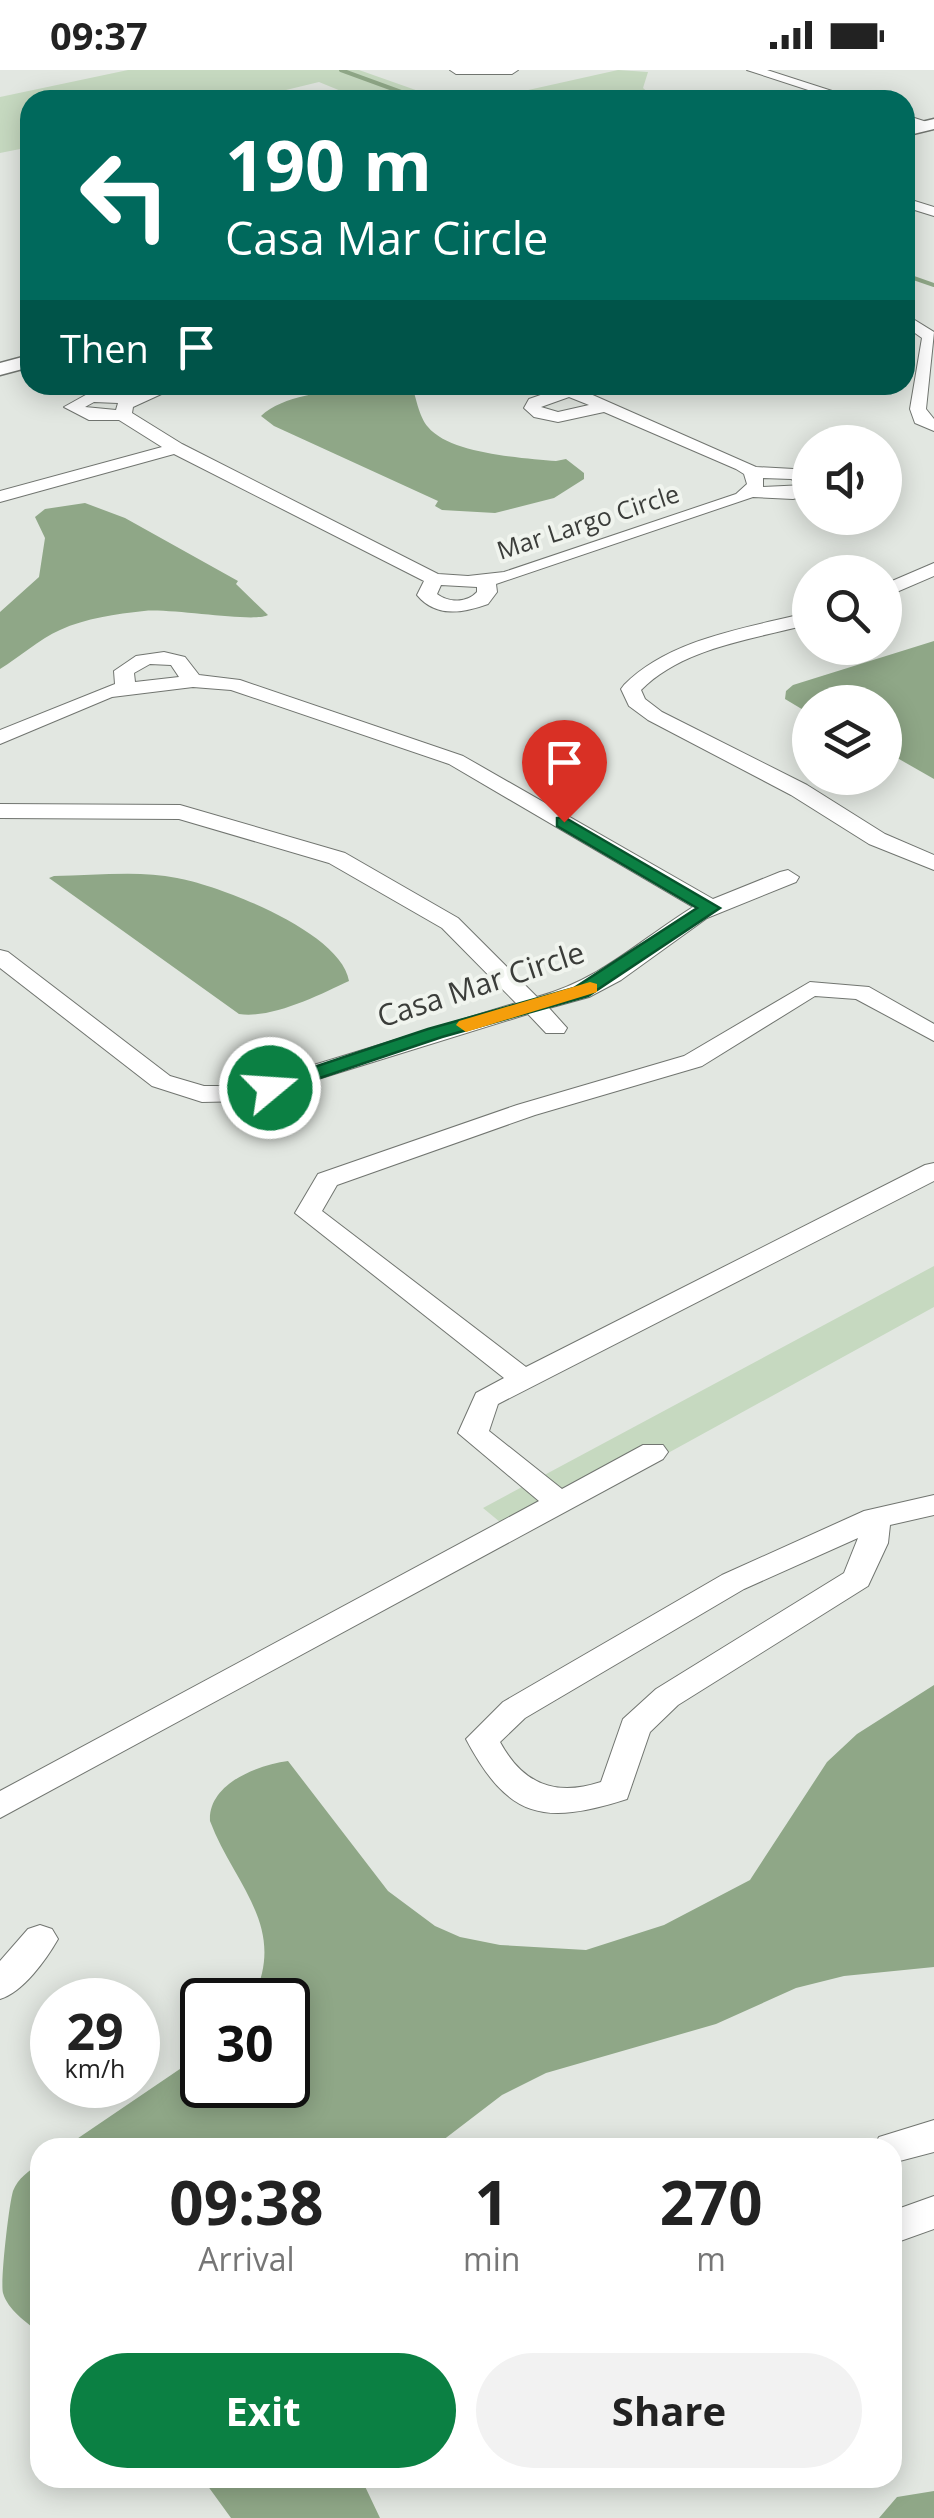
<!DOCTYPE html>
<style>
:root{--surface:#fff;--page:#f2f2f2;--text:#222;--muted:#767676;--accent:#0b8043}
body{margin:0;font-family:"Open Sans",sans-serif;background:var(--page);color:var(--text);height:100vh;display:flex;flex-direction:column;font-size:38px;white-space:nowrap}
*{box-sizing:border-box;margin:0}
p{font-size:32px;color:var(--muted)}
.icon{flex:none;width:55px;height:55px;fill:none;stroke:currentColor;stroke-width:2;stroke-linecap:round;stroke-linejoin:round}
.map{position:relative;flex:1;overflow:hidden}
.side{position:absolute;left:30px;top:2068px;width:872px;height:350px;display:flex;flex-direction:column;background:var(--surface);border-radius:30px;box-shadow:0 5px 25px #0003}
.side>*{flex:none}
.top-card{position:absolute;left:20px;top:20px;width:895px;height:305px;border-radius:30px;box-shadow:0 5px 25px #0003;background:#00695c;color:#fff;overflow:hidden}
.fabs{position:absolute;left:792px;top:355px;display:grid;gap:20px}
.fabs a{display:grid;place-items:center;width:110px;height:110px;border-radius:50%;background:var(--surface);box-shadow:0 5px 25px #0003;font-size:50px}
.speed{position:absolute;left:30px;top:1908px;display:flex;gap:20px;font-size:50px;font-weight:700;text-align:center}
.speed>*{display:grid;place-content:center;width:130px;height:130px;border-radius:50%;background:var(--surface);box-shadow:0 5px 25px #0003;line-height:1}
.speed small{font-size:25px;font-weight:400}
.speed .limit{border:5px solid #111;border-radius:15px;background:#fff;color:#111}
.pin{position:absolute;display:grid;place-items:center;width:85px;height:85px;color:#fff;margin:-102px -42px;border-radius:50% 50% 50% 0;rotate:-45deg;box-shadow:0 0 10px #0007}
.pin .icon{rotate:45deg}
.me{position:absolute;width:110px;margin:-55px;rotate:72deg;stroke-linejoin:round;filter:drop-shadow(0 0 8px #0008)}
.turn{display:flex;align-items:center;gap:35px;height:210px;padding:0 40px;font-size:45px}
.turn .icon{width:130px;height:130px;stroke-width:2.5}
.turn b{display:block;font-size:70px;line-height:85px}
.then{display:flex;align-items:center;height:95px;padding:0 40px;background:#0003;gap:20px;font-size:38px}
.eta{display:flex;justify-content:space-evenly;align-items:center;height:170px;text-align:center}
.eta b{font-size:60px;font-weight:700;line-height:70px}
.action{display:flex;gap:20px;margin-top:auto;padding:20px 40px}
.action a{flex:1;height:115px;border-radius:60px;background:var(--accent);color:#fff;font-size:40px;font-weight:700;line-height:115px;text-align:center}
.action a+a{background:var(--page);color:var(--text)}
.status{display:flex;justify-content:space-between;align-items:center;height:70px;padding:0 50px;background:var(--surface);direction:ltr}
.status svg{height:28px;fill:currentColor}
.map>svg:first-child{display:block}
</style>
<div class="status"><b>09:37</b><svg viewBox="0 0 49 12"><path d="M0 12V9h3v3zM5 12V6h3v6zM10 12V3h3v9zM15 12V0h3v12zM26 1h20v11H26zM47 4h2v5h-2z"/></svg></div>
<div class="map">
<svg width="934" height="2448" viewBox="0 0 934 2448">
<rect width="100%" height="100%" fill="#e2e7e1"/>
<path fill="#c6d9c0" d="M128,0H359L444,30H363L319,12L245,30H30V77L0,83V27Z
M618,0L648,2L643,18L657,30H483Z
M934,1196V1237L517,1466L483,1438Z"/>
<path fill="#8fa787" d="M355,315H412C415,324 419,347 428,357C450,384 523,388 556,391L566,389L584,403V409L554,428L495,443L442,440L435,436L438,431L274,356L261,346C283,325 326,323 355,315Z
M85,433L125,448L238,511L236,514L268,545C255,553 171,538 144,541C116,544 86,548 60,560C39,569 20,587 0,599V542L39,507L45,468L35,447L45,439Z
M934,571V709L885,681V632H810V644L785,629L786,621L793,615Z
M54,806C93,806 138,800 177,808C221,816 341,862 349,911C319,925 272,949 239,944L49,808Z
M934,1615V1897L844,1906L796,1918L716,1954L546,2003L502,2025L434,2077H65L202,1984V2015H288V1930H252C289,1857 234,1815 210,1751C208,1714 257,1695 288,1691L388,1821L435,1856L460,1867L500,1875L586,1880L664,1855L750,1810L827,1692L857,1664Z
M40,2093V2263C26,2252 8,2240 3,2223C0,2212 9,2134 13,2121C18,2108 29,2101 40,2093Z
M202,2408H361L380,2448H231Z
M934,2421V2448H879L897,2427Z"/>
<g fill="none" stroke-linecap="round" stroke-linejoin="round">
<path stroke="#8fa787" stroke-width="4" d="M341,0L423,30
M905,205L934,215"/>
<defs>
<path id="minor" d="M450,0H518L512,4H456Z
M747,0H767L860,30H839Z
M905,45L930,53L932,56L925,60L905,53Z
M905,128L934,137V146L905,137Z
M905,244L934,262L926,339L934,349V361L915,353L910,339L922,268L905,256Z
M155,315H181L133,337L132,343L182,374L438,504L468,506L504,502L736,424L747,414L744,404L736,399L604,342L558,352L534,347L524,338L529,329L555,320L548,315H570L756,397L794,399L810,405V425L793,429L753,427L496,514L497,522L488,534C463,543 436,548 417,525L424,511L174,384L0,432V421L162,377L119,350H89L64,337L91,322L134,323ZM569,327L589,335L558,342L541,337ZM94,332L118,333L116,340L85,337ZM763,408L791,409L805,415L763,417ZM441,515L477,517V522C467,533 449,533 437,524Z
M934,493V506L885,527V514Z
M810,542V554C755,569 683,577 641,620L645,629L662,642L807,715L885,764L934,785V800L869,774L791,725L648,650L629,636L621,619L624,615C670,568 748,558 810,542Z
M164,582L185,587L199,605L240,610L463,686L713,829L780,802L788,800L799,807L796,812L707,848L621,910L589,927L549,938L567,958L564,963H546L528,944L247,1031L202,1032L152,1016L0,898V880L8,882L170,1006L204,1016H245L516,933L442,858L329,793L179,749L0,748V734L180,735L345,783L458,848L537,927C602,909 638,871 693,837L449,694L231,620L193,617L112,627L0,674V660L115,614L114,601L136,586ZM150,594L171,595L179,607L135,612L134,603Z
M810,912L869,917L934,954V971L856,929L815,926L702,996L535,1045L337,1115L322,1141L526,1297L925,1095L934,1093V1111L498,1334L489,1361L562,1419L643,1375H663L668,1382L663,1389L0,1748V1721L539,1431L458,1363L476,1323L504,1308L295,1143L318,1104L517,1035L684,986Z
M934,1425V1445L890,1455L888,1473L868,1516L678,1635L650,1662L627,1729C543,1756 508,1748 466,1669L503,1632L722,1505L864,1441ZM858,1468L844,1503L656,1619L623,1649L601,1712C555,1727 523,1714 500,1672L525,1648L744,1519Z
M40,1855L52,1859L58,1869C46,1890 23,1922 0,1929V1891L28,1859Z
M934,2050V2082L892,2093V2078H873L879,2067Z
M934,2126V2159L892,2174V2141Z"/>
<path id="tertiary" d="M934,49V59L905,66V56Z
M30,285V297L0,305V293Z"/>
</defs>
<use href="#minor" stroke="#717570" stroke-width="2"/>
<use href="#tertiary" stroke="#717570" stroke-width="3"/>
<use href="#minor" fill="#fff" fill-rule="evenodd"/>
<use href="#tertiary" fill="#fff" fill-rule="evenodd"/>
</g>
<path fill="#0b8043" stroke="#07532c" stroke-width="2.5" d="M564,747L720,838L588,926L442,967L278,1022H263L260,1018L263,1014L428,959L574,918L697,838L557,756V748Z"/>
<path fill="#f59e0b" d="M590,912L597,914V922L466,962L456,955L459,951Z"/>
<g text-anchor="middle" stroke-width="8" stroke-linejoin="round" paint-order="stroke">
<g font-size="25" fill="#3b3d3a" stroke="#f0f4ee">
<text transform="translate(588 452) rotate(-18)" y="9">Mar Largo Circle</text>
</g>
<g font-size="30" fill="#3b3d3a" stroke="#f0f4ee">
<text transform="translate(481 915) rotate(-18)" y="10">Casa Mar Circle</text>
</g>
</g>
</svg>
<div class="fabs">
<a><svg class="icon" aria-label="sound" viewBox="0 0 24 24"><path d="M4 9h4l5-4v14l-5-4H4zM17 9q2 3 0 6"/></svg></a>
<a><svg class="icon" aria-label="search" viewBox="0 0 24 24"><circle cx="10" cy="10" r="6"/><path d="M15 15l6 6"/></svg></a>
<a><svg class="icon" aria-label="layers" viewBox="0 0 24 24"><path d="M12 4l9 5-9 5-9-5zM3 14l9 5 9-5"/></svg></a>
</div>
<div class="speed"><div>29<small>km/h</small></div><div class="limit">30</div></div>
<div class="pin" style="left:564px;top:752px;background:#d93025"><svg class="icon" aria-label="arrive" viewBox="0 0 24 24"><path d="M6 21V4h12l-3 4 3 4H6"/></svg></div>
<svg class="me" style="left:270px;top:1018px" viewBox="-20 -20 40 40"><circle r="17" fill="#0b8043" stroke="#fff" stroke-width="3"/><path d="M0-11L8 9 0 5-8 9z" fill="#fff"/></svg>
<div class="top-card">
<div class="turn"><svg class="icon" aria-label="left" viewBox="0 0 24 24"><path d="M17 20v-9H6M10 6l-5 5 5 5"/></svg><div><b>190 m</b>Casa Mar Circle</div></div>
<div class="then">Then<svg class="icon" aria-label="arrive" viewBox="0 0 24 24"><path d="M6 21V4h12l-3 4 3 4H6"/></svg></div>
</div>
<section class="side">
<div class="eta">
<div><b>09:38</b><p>Arrival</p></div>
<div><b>1</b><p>min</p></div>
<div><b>270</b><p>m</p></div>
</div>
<div class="action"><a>Exit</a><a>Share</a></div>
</section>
</div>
